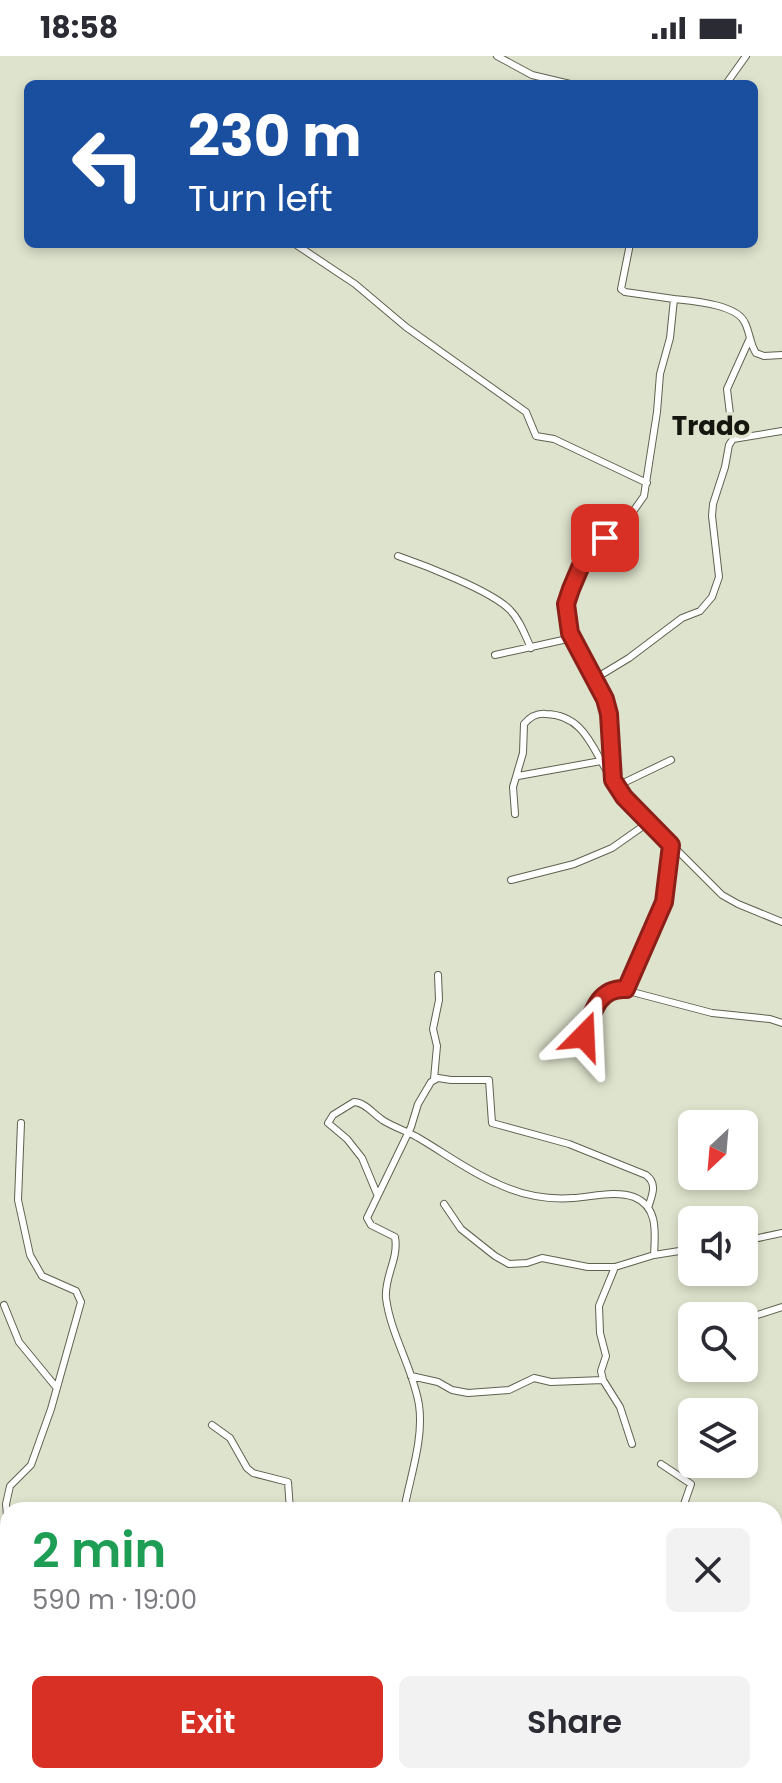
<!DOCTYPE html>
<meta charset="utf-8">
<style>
:root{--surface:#fff;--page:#f2f2f3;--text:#2b2b33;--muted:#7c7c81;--accent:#d93025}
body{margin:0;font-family:Poppins,sans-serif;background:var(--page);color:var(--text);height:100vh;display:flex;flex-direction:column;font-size:30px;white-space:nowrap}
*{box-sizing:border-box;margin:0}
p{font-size:26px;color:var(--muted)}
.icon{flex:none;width:44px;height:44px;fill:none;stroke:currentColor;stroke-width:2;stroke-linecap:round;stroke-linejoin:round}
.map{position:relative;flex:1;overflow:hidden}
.drawer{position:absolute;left:0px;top:1446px;width:782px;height:282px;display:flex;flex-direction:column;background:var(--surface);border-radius:24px 24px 0 0;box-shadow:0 4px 12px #0003}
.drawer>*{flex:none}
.top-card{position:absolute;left:24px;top:24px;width:734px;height:168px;border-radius:12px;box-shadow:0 4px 12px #0003;background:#1a4fa0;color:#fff;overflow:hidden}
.needle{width:52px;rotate:206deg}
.controls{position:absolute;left:678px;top:1054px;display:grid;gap:16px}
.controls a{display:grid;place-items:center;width:80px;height:80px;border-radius:12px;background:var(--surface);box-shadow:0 4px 12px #0003;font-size:40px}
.pin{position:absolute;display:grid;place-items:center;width:68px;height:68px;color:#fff;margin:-34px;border-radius:16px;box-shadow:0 4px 12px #0006}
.me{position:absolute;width:88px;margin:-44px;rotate:21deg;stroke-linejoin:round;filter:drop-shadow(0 0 6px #0008)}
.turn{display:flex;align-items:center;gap:28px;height:168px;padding:0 32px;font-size:36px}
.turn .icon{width:104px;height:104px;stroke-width:2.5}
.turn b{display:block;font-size:56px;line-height:68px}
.round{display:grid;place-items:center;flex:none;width:84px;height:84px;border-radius:12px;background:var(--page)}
.summary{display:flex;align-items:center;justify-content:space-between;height:136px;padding:0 32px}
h1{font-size:48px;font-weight:600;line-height:60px;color:#1e9e55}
.action{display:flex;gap:16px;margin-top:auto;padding:16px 32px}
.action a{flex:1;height:92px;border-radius:12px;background:var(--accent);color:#fff;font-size:32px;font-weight:600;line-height:92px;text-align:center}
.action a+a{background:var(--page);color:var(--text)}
.status{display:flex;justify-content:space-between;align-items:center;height:56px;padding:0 40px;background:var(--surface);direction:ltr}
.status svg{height:22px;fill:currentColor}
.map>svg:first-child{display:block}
</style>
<div class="status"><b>18:58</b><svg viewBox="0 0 49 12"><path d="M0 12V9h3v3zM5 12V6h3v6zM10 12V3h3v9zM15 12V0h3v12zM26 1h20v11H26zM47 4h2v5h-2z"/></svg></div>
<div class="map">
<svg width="782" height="1727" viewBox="0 0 782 1727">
<rect width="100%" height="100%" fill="#dee3cd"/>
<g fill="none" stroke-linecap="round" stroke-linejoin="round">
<defs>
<path id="minor" d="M497,0L532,19L570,28
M726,28L746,0
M295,188L355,228L406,271L526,356L536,380L554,383L647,427
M630,188L621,233L625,236L674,243
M782,299L764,300L756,297C750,288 750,277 745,267C737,248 692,245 674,243L670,282L660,318L657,356L644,440L632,457L585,500L566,548L572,582L596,622L605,643L612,692L613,724L624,741L722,839L738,848L782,866
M733,383L782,375
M398,500C424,509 492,535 510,554C520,564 525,579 531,592
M495,599L572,582
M596,622L629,602L682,562L700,555L712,541L719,521L712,460L713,448L725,411L729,389L733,383L727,333L750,282
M518,720L601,705
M617,730L671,704
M515,758L513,731L523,697L524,668C530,661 536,657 546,658C586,659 593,696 612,723
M511,824L574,808L612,792L649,766
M626,933L664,846L671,789
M584,980L598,943L617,932L712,957L770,963L782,967
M434,1023L437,990L433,973L439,944L438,919
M377,1138L362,1102L347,1083L328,1067L333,1059L354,1046C365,1046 374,1059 384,1065C394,1071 406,1075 417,1081C443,1096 468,1115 496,1127C521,1139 546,1144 573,1142C592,1141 615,1134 634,1141C659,1151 655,1178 654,1199
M444,1148L461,1173L495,1200L509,1208L527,1207L542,1202L588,1211H615L654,1199L692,1193
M744,1185L782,1177
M615,1211L599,1250L600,1277L606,1300L601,1315L603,1324L620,1351L632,1388
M4,1249L19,1286L56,1331
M745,1263L782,1251
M411,1320L438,1326L452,1334L468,1337L509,1334L534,1322L551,1326L603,1324
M212,1369L230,1382L247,1412L253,1417L288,1426L290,1454
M661,1408L691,1428L682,1454
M404,1454C410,1421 424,1383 419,1349C413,1312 391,1280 386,1242C384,1221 399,1203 395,1181L371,1169L367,1162L411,1071L418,1048L431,1026L438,1022L451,1024H489L492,1067L569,1088L646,1119C658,1128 652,1139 648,1152
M774,1467L782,1484
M8,1472L6,1448L10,1430L31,1409L51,1353L81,1246L76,1235L42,1220L30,1199L18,1144L21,1067
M0,1512L8,1482
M201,1720L214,1727
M45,1723L50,1727
M140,1727L143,1720
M374,1727L412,1720
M659,1727L661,1720
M752,1727L755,1720"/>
<path id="secondary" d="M0,1530L8,1533
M559,1720L567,1727"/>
</defs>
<use href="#minor" stroke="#5e624f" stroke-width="8"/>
<use href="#secondary" stroke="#5e624f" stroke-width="11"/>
<use href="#minor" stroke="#fff" stroke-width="6"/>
<use href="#secondary" stroke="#fff" stroke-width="9"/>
</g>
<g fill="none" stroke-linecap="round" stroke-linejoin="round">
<defs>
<path id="route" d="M584,980C592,959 597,931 626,933L664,846L671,789L624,741L613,724L609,658L605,643L570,577L566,548L571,533L585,500L605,482"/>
</defs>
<use href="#route" stroke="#8d1f18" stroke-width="20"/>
<use href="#route" stroke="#d93025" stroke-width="14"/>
</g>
<g text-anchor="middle" stroke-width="7" stroke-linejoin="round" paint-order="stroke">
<g font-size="26" font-weight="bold" fill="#15170f" stroke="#dee3cd">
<text x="711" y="379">Trado</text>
</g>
</g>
</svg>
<div class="controls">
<a><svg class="needle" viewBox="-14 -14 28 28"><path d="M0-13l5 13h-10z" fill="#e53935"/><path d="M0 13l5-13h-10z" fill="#7c7c81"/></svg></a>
<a><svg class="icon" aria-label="sound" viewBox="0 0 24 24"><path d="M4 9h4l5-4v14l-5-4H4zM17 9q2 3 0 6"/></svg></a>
<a><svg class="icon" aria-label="search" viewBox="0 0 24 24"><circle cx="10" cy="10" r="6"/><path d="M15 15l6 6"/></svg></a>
<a><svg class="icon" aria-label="layers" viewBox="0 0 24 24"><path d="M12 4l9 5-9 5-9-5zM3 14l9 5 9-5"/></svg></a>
</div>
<div class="pin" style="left:605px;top:482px;background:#d93025"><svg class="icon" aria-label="arrive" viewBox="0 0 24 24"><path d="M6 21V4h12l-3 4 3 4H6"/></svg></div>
<svg class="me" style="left:584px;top:980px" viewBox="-20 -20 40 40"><path d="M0-17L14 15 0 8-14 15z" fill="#d93025" stroke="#fff" stroke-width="4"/></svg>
<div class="top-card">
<div class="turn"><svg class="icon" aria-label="left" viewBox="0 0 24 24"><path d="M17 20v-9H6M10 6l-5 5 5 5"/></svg><div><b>230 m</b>Turn left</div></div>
</div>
<section class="drawer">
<div class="summary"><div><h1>2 min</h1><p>590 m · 19:00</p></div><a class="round"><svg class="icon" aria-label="close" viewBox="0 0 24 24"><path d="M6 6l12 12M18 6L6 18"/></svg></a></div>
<div class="action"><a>Exit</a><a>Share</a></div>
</section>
</div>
